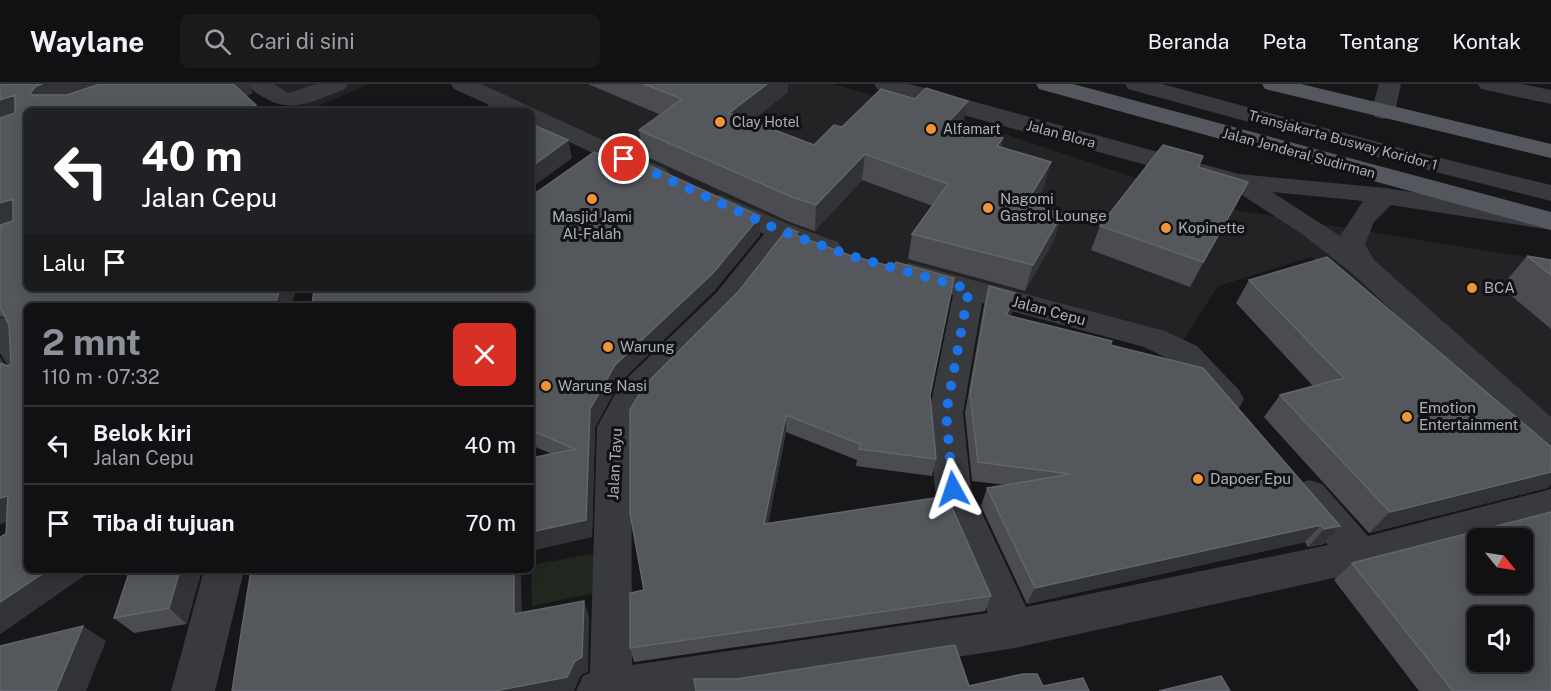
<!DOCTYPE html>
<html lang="id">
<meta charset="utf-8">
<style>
:root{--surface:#111113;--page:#1a1a1c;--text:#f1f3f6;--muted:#9c9da0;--line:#303133;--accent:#8c9099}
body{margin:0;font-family:"Public Sans",sans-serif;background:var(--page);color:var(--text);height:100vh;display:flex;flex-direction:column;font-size:22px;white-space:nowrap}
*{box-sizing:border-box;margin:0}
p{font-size:20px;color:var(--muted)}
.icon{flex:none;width:33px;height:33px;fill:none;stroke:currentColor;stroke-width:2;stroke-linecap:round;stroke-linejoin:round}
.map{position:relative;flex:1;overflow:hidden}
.details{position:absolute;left:24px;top:219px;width:510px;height:270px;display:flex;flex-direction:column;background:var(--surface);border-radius:9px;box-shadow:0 3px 15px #0003,0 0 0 2px var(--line)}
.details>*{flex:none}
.banner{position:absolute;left:24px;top:24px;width:510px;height:183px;border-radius:9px;box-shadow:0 3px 15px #0003,0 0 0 2px var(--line);background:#202124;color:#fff;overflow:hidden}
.needle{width:39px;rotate:120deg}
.controls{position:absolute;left:1467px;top:444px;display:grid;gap:12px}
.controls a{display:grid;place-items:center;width:66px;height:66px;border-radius:9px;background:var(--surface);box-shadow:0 3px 15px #0003,0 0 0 2px var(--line);font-size:30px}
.pin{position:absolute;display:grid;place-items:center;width:51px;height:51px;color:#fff;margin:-26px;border:3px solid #fff;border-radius:50%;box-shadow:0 2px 6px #0007}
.me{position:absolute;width:66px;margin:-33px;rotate:355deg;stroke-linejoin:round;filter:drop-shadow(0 0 4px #0008)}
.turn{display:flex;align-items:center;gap:21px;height:126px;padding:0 18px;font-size:27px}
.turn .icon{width:78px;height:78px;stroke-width:2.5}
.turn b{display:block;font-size:42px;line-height:51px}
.then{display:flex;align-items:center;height:57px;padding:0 18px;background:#0003;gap:12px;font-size:22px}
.round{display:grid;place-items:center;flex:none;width:63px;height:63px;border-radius:9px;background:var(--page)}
.summary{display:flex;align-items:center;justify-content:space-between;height:102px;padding:0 18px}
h1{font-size:36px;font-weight:700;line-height:45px;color:var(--accent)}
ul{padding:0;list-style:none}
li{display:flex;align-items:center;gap:18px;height:78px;padding:0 18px;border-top:2px solid var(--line)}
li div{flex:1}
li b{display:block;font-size:22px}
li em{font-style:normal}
header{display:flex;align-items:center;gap:36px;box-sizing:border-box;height:84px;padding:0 30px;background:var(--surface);border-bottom:2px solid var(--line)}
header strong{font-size:28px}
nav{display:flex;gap:33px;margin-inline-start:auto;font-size:21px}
.search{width:420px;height:54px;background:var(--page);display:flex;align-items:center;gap:15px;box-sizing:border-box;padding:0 21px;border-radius:9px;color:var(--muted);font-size:22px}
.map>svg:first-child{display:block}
</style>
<header>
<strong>Waylane</strong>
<div class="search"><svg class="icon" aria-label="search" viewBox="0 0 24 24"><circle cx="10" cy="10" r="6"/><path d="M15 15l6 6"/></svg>Cari di sini</div>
<nav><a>Beranda</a><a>Peta</a><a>Tentang</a><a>Kontak</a></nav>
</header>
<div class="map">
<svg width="1551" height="607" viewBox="0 0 1551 607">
<rect width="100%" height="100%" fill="#171719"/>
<path fill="#232326" d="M263,0H369L306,27H295Z
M466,0H833L960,35L1228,125L1551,177V359L1311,173L1218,202L1176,268L778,150L531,27Z"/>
<path fill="#1f271f" d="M602,468L605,507L532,522L531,481Z"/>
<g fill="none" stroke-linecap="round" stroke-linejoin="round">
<path fill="#383a3e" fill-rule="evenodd" d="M247,0H274L288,9L316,0H348L345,5C318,15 293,31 265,14C258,10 251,7 247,0Z
M451,0H481L666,85L670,90L666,95L657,98L648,95L531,40V27H503L454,5Z
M874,0H909L1239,90L1385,104L1551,128V146L1391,121L1374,138L1365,160L1374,176L1551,333V368L1539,364L1352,189L1302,150L1231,104L963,31L877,5ZM1272,108L1363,117L1340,152Z
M1125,0H1162L1404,65L1551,101V117L1388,76L1128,5Z
M1379,0H1401L1395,28L1391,33L1383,35L1375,33L1371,28Z
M1478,0H1522L1551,6V20L1481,5Z
M720,111L791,141L838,158L842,164L838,170L828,173L787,159L738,223L645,318L631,343L632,581L988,529L935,406L929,329L953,211L899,196L894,189L899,182L909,179L1165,247L1197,262L1239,306L1244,315L1239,324L1227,328L1215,324L1175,278L1144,263L982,219L963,329L971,406L1026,523L1328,461L1296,422L1291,411L1296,400L1309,396L1322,400L1368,452L1551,405V437L1485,454H1478V457L1361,488L1015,564L738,607H576L583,592L590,589L597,343L621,300L716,209L764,150L711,125L707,119L711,113Z
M0,233C30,242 27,273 27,298L16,294L0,269Z
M204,486H244L215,607H171Z"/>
<path fill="#54575d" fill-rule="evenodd" d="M1036,0H1073L1551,128V146L1039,5Z
M1262,0H1301L1551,60V74L1265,5Z"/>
</g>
<path fill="#4a4c51" d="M0,0L253,9L246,12L27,204H388L386,206L531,204L537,108L610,75L760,132V151L714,207L619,299L595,343L592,453L552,370L531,361V222L314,209L296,206L291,222H27L92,486L0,550V453L6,450L7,437L0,440V273L5,281L8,282L11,280L9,241L6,234L0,232Z
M588,0H788V8L751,37L814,61L842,43H963L1003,54L1001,63L1044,103L1033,122L1062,130L1054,156L1025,207L908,175L912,150L933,122L862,96L815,147L792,139L643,71L639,46L661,31Z
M1198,83L1248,98L1236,122L1190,203L1091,166L1100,142Z
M798,152L930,311L936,375L932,392L856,382L857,376L786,348L768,440L991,512L985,527L634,578L630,564L644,506Z
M1527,172L1551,176V245L1501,203Z
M1249,196L1551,363V400L1547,404L1369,449L1264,333L1280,311L1313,302L1236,219Z
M989,202L1012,229L1010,232L1110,261L1340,442L1324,460L1308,463L1305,458L1027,520L981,422L987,404L1007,401L972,397L965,329L984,221Z
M1352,479L1551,607H1419L1334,496Z
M130,486L187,540L134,549L114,534Z"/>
<path fill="#313336" d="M42,0H104L43,27L30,9L36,2Z
M232,0H248L253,9L239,15Z
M767,0H788V8L730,54L729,29Z
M15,11L27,27L0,38V16Z
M968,17L963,42L948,38Z
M256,21L259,27H239Z
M1003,54L997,79V62Z
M568,56L572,74L531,104V83Z
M865,70L862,96L815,147L816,121Z
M1051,78L1044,103L1019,145L1026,119Z
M1248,98L1236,122L1190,203L1203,178Z
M13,115L27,132L0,143V119Z
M1062,130L1054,156L1025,207L1033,181Z
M760,132V151L714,207L619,299L595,343L592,453L531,467V448L586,436L590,325L615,281Z
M93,204H132L108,222Z
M280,204H295L296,206L291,222H275Z
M362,204H388L376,213Z
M1018,210L1012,229L1000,250L1006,231Z
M0,273L14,295L0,282Z
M786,331V348L765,456L764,440Z
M1551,388V400L1547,404L1369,449L1390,428Z
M8,412L27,429L0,440V414Z
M1321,441L1305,458L1027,520L1035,504Z
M1340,442L1324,460L1308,463L1324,445Z
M48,486H92L0,550V518Z
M180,486H202L187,540L169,524Z
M514,486H521L522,545L514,530Z
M584,517L589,532L588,588L581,591L574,607H495Z
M83,542L106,557L86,607H56Z"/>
<path fill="#54575c" stroke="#62656b" stroke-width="1.5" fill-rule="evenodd" d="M0,0H42L36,2L30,9L32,11H67L100,0H233L256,21L239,27H27V204H93L113,206L133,204H280L275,222H27V486H48L0,518V453L6,450L8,412L0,414V279L8,282L11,280L9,241L0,223V141L13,137V115L0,119V34L15,29V11L0,16Z
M644,0H767L729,29L814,61L834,41L842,43L881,5L915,15L926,4L968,17L948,38L1003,54L997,62L1051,78L1026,119L1062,130L1033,181L912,150L948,100L865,70L816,121L792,113L639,46L682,15Z
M489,22L501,27H480Z
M531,40L568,56L531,83Z
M1163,61L1203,72L1198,83L1248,98L1203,178L1100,142Z
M594,68L610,75L620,68L760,132L713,189L615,281L590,325L586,436L531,448V374L575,365L531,346V222H312L314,204H363L388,206L400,204H531V109L537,108Z
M788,144L798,148L795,151L849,171L893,183L896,178L954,194L930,311L936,375L859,365L860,360L786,331L764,440L947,412L991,512L630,564V509L644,506L630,429V326L644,302L739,207Z
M1527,172L1551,176V191Z
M1327,173L1551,363V388L1390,428L1280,311L1344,294L1249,196Z
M989,202L1018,210L1006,231L1112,257L1110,261L1203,284L1340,442L1324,445L1321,441L1035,504L987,404L1071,390L978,378L970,310Z
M1551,428V607H1453L1352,479ZM1478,454H1522V500H1478ZM1478,532H1522V578H1478Z
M130,486H180L169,524L114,534Z
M251,486H514V530L584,517L582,573L575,577L567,593L495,607H232Z
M83,542L56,607H0V562Z
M955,561L969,602L1023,590H1037L1043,602L1083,594L1089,607H696L694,595H737Z
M1221,592L1230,607H1159Z"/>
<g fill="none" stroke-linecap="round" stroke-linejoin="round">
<path stroke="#1a73e8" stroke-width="10" stroke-dasharray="0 18" d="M624,75L781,147L851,172L969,205L946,329L953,405"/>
</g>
<g fill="#f29336" stroke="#121214" stroke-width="2">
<circle cx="720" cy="38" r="6"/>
<circle cx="931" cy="45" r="6"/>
<circle cx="592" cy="115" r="6"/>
<circle cx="988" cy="124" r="6"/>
<circle cx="1166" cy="144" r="6"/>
<circle cx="1472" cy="204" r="6"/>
<circle cx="608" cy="263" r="6"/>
<circle cx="546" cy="302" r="6"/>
<circle cx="1407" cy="333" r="6"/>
<circle cx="1198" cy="395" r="6"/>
</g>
<g text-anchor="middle" stroke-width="6" stroke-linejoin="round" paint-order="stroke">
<g font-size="14" fill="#a9b0b9" stroke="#121214" text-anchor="start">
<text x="732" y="43">Clay Hotel</text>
<text x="943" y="50">Alfamart</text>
</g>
<g font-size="14" fill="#a9b0b9" stroke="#121214">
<text transform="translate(1061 50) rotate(15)" y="5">Jalan Blora</text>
<text transform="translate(1343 56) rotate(15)" y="5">Transjakarta Busway Koridor 1</text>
<text transform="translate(1299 69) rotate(15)" y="5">Jalan Jenderal Sudirman</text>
</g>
<g font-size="15" fill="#a9b0b9" stroke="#121214" text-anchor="start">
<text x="1000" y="120">Nagomi<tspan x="1000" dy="17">Gastrol Lounge</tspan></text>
<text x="592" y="138" text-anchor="middle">Masjid Jami<tspan x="592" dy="17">Al-Falah</tspan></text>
<text x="1178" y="149">Kopinette</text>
<text x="1484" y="209">BCA</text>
<text x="620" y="268">Warung</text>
<text x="558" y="307">Warung Nasi</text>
<text x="1419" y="329">Emotion<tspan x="1419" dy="17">Entertainment</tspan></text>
<text x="1210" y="400">Dapoer Epu</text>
</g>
<g font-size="15" fill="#a9b0b9" stroke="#121214">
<text transform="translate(1049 227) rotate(15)" y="5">Jalan Cepu</text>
<text transform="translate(615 380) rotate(-87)" y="5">Jalan Tayu</text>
</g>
</g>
</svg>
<div class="controls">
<a><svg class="needle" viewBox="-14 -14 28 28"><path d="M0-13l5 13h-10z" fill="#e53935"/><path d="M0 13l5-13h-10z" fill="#9c9da0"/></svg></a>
<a><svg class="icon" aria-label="sound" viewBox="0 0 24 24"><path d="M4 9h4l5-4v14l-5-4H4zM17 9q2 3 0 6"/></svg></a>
</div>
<div class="pin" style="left:624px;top:75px;background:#d93025"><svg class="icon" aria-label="arrive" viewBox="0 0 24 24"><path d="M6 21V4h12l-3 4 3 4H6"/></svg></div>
<svg class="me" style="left:953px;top:405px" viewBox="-20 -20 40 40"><path d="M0-17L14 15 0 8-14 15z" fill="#1a73e8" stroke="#fff" stroke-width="4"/></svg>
<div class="banner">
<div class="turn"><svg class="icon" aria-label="left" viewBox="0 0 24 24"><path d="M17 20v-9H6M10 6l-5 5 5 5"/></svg><div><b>40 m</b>Jalan Cepu</div></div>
<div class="then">Lalu<svg class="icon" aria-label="arrive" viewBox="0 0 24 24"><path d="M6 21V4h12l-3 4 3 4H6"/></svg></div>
</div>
<section class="details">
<div class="summary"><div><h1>2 mnt</h1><p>110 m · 07:32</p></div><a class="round" style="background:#d93025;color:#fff"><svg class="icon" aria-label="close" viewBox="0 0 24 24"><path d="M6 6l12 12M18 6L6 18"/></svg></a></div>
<ul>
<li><svg class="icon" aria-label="left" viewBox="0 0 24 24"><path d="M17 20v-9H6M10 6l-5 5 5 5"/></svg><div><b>Belok kiri</b><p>Jalan Cepu</p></div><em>40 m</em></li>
<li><svg class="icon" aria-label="arrive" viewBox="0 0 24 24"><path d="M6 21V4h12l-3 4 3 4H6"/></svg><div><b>Tiba di tujuan</b></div><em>70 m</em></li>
</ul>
</section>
</div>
